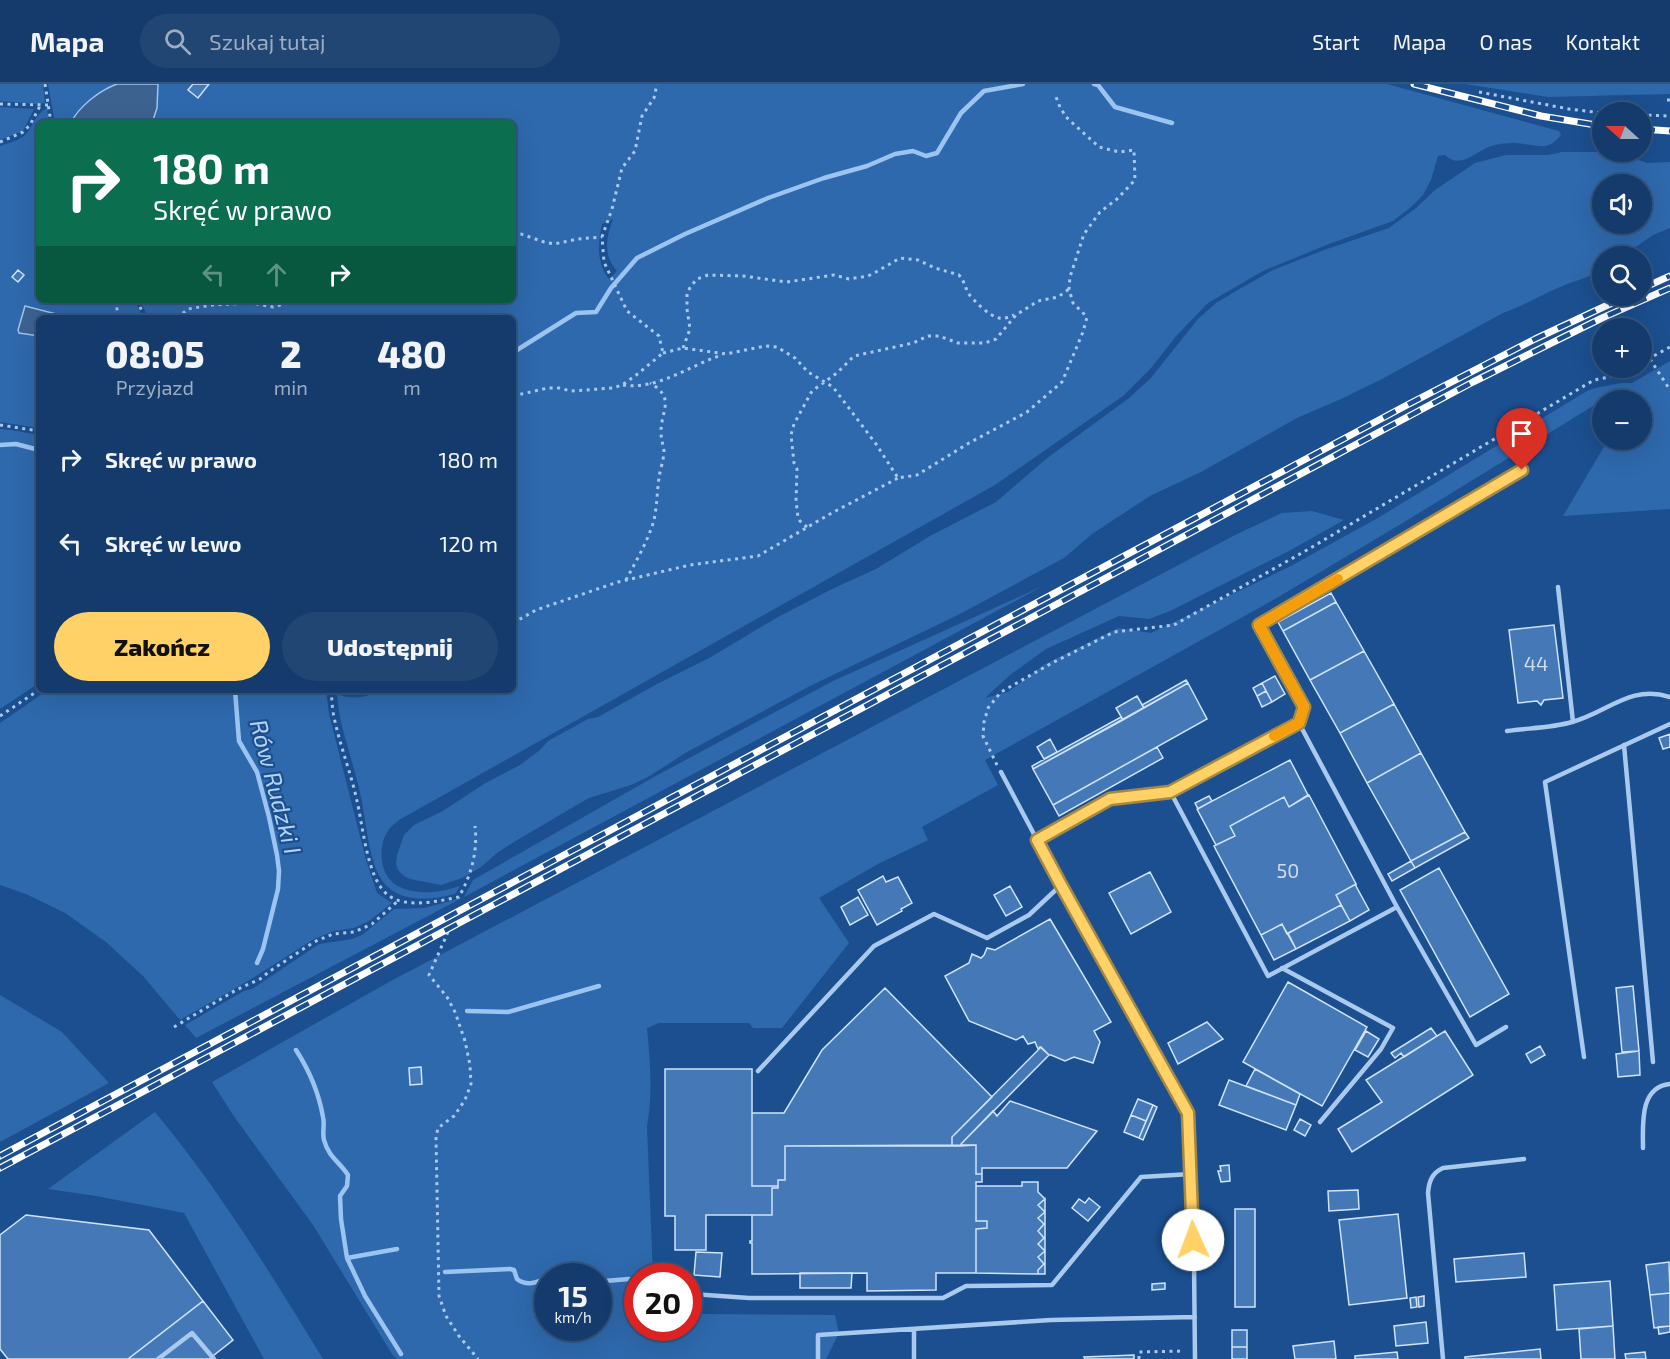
<!DOCTYPE html>
<html lang="pl">
<meta charset="utf-8">
<style>
:root{--surface:#143b6b;--page:#214673;--text:#f1f3f6;--muted:#9dadc1;--line:#33557e;--accent:#ffd166}
body{margin:0;font-family:"Exo 2",sans-serif;background:var(--page);color:var(--text);height:100vh;display:flex;flex-direction:column;font-size:22px;white-space:nowrap}
*{box-sizing:border-box;margin:0}
p{font-size:20px;color:var(--muted)}
.icon{flex:none;width:33px;height:33px;fill:none;stroke:currentColor;stroke-width:2;stroke-linecap:round;stroke-linejoin:round}
.map{position:relative;flex:1;overflow:hidden}
.drawer{position:absolute;left:36px;top:231px;width:480px;height:378px;display:flex;flex-direction:column;background:var(--surface);border-radius:9px;box-shadow:0 6px 24px #0002,0 0 0 2px var(--line)}
.drawer>*{flex:none}
.top-card{position:absolute;left:36px;top:36px;width:480px;height:183px;border-radius:9px;box-shadow:0 6px 24px #0002,0 0 0 2px var(--line);background:#0b6e4f;color:#fff;overflow:hidden}
.needle{width:39px;rotate:291deg}
.tools{position:absolute;left:1592px;top:18px;display:grid;gap:12px}
.tools a{display:grid;place-items:center;width:60px;height:60px;border-radius:50%;background:var(--surface);box-shadow:0 6px 24px #0002,0 0 0 2px var(--line);font-size:30px}
.speed{position:absolute;left:534px;top:1179px;display:flex;gap:12px;font-size:30px;font-weight:700;text-align:center}
.speed>*{display:grid;place-content:center;width:78px;height:78px;border-radius:50%;background:var(--surface);box-shadow:0 6px 24px #0002,0 0 0 2px var(--line);line-height:1}
.speed small{font-size:15px;font-weight:400}
.speed .limit{border:9px solid #d22;background:#fff;color:#111}
.pin{position:absolute;display:grid;place-items:center;width:51px;height:51px;color:#fff;margin:-62px -26px;border-radius:50% 50% 50% 0;rotate:-45deg;box-shadow:0 0 6px #0007}
.pin .icon{rotate:45deg}
.me{position:absolute;width:66px;margin:-33px;rotate:358deg;stroke-linejoin:round;filter:drop-shadow(0 0 4px #0008)}
.turn{display:flex;align-items:center;gap:21px;height:126px;padding:0 18px;font-size:27px}
.turn .icon{width:78px;height:78px;stroke-width:2.5}
.turn b{display:block;font-size:42px;line-height:51px}
.lanes{display:flex;align-items:center;height:57px;padding:0 18px;background:#0003;justify-content:center;gap:30px;direction:ltr}
.lanes .off{opacity:.35}
.eta{display:flex;justify-content:space-evenly;align-items:center;height:102px;text-align:center}
.eta b{font-size:36px;font-weight:800;line-height:42px}
.button{display:flex;gap:12px;margin-top:auto;padding:12px 18px}
.button a{flex:1;height:69px;border-radius:36px;background:var(--accent);color:#111;font-size:24px;font-weight:800;line-height:69px;text-align:center}
.button a+a{background:var(--page);color:var(--text)}
ul{padding:0;list-style:none}
li{display:flex;align-items:center;gap:18px;height:84px;padding:0 18px}
li div{flex:1}
li b{display:block;font-size:22px}
li em{font-style:normal}
header{display:flex;align-items:center;gap:36px;box-sizing:border-box;height:84px;padding:0 30px;background:var(--surface);border-bottom:2px solid var(--line)}
header strong{font-size:28px}
nav{display:flex;gap:33px;margin-inline-start:auto;font-size:21px}
.search{width:420px;height:54px;background:var(--page);display:flex;align-items:center;gap:15px;box-sizing:border-box;padding:0 21px;border-radius:33px;color:var(--muted);font-size:22px}
.map>svg:first-child{display:block}
</style>
<header>
<strong>Mapa</strong>
<div class="search"><svg class="icon" aria-label="search" viewBox="0 0 24 24"><circle cx="10" cy="10" r="6"/><path d="M15 15l6 6"/></svg>Szukaj tutaj</div>
<nav><a>Start</a><a>Mapa</a><a>O nas</a><a>Kontakt</a></nav>
</header>
<div class="map">
<svg width="1670" height="1275" viewBox="0 0 1670 1275">
<rect width="100%" height="100%" fill="#1b4f8f"/>
<path fill="#2e69ad" fill-rule="evenodd" d="M0,0H43L45,19L36,20L0,17Z
M48,0H117L104,5L72,36L71,39H55Z
M158,0H1387L1559,47L1561,51C1548,67 1541,62 1524,60C1514,58 1504,59 1495,61C1476,65 1462,87 1445,71L1438,72L1431,96L1423,111L1410,124L1393,137L1329,160L1263,187L1208,219L1177,251L1152,283L1123,312L995,401L399,736C394,740 389,744 386,750C378,765 380,791 396,801C414,812 440,809 460,802L455,810C435,815 406,819 389,804C368,787 367,738 361,713C356,689 348,666 342,642C339,632 338,620 337,610C352,616 367,614 381,606H513V234H148L140,216H513V39H152L157,24ZM613,135C606,153 603,172 617,187L609,195C596,179 598,159 602,140Z
M1465,0H1670V10L1548,13Z
M0,23L34,25L23,47L0,56Z
M47,24L49,39H39V216H135L143,234H39V344L0,338V62C8,59 21,56 26,50C34,41 36,29 47,24Z
M1562,68H1614L1647,79L1670,78V144L1653,151L1623,172H1602V187C1590,192 1579,196 1567,200C1545,209 1525,221 1503,229L1382,295L1341,315L1297,334L1201,388L1150,412L1092,450L1064,474L956,532L810,602L687,668L648,693L631,701L589,714L575,722L509,761L497,769L481,783L462,794L441,801L410,795L404,792L398,786L396,780L397,771L404,751L414,741L441,728L484,700L520,681L540,666L548,657L588,635L598,633L657,600L711,573L778,533L832,505L876,485L930,452L996,418L1046,375L1129,314L1150,295L1198,235L1216,219L1236,207L1273,186L1324,166L1389,144L1416,124L1435,106L1475,79L1506,71H1548ZM1602,100H1641V140H1602Z
M1670,277V425L1563,432L1608,356H1641V316H1618L1614,309L1406,437L1275,515L985,676L998,701L922,743L928,756L878,780L819,814L849,859L782,944H753L749,939H659L647,944C650,975 653,1010 647,1042L653,1192H638V1244H688L689,1226L697,1230L835,1231L839,1249L826,1275H397L392,1270L313,1141L233,1031L212,998L389,898L1239,449L1282,429L1312,427L1344,436L1289,467L1170,527L1149,535L1119,532L1046,565L1010,591L985,614L1008,608L1045,580L1118,544L1151,549L1289,483L1376,435L1587,307L1595,304L1621,299H1632ZM548,1192H598V1244H548Z
M0,345L11,346L39,351V599L0,625Z
M1045,501L464,813L473,796L652,694L833,597Z
M48,606H326L329,630L366,776L377,809L392,819L369,837L354,844L334,847L314,855L248,897L180,936L143,892L106,858L65,829L26,810L0,801V639Z
M462,814L196,954L185,941L244,907L252,905L319,860L352,855L362,851L394,825L424,824Z
M0,911L62,948L109,999L0,1058Z
M155,1028C219,1105 271,1190 323,1275H264L184,1129L96,1112L48,1105Z"/>
<path fill="#3c6290" stroke="#9cc4f0" stroke-width="1.5" d="M117,0H158L157,24L152,39H71C78,23 100,6 117,0Z
M25,222L64,232L76,234H39V252L19,249L18,246Z"/>
<g fill="none" stroke-linecap="round" stroke-linejoin="round">
<path stroke="#9cc4f0" stroke-width="4.5" d="M1094,0L1098,1L1115,23L1172,39
M513,266H517L576,229L596,228L611,204L637,174L685,150L768,114L824,94L867,82L895,70L913,67L926,72L937,69L961,29L984,7L1023,0
M0,361L16,360L39,366
M235,606L239,657L257,688L269,733L277,771L279,787L278,805L263,865L257,879
M467,927L508,928L599,902
M296,966C309,986 319,1010 323,1033C325,1040 322,1049 324,1056C329,1074 339,1077 348,1091L347,1102L340,1112L341,1135L347,1174L365,1212L401,1270
M347,1174L397,1165
M445,1188L510,1185L514,1186L517,1195C527,1203 537,1198 548,1194
M598,1193L605,1197L629,1195"/>
</g>
<path fill="#4478b7" stroke="#cfe3fa" stroke-width="1.5" d="M193,0H209L198,14L188,6Z
M18,186L24,191L18,198L12,193Z
M1331,509L1336,518L1283,547L1278,538Z
M1336,518L1364,567L1310,596L1283,547Z
M1554,541L1563,614L1544,616L1541,621L1537,617L1518,619L1509,546Z
M1364,567L1394,620L1340,649L1310,596Z
M1275,592L1285,610L1272,618L1262,599Z
M1186,596L1188,599L1144,624L1142,621Z
M1188,599L1207,635L1053,721L1033,685Z
M1262,599L1266,607L1257,612L1253,604Z
M1266,607L1272,618L1262,623L1257,612Z
M1137,612L1144,624L1123,636L1116,624Z
M1394,620L1421,669L1367,699L1340,649Z
M1121,633L1123,636L1033,685L1032,682Z
M1670,650V663L1663,665L1659,654Z
M1050,655L1057,668L1044,675L1037,663Z
M1157,663L1163,674L1059,732L1053,721Z
M1421,669L1465,748L1411,777L1367,699Z
M1290,676L1308,711L1289,723L1284,713L1230,742L1235,752L1216,761L1197,725Z
M1309,711L1356,800L1336,811L1341,821L1287,850L1282,840L1261,851L1214,762L1235,752L1230,742L1284,713L1289,723Z
M1209,712L1212,717L1198,725L1195,719Z
M1465,748L1469,754L1415,784L1411,777Z
M1411,777L1415,784L1392,797L1388,790Z
M1439,784L1509,910L1470,933L1400,806Z
M1150,788L1171,828L1131,850L1109,809Z
M883,792L886,798L898,793L912,819L901,825L902,827L877,841L858,806Z
M1356,800V802L1369,826L1350,837L1336,811Z
M1010,802L1022,823L1006,832L994,811Z
M858,813L868,831L850,841L841,823Z
M1341,821L1350,837L1296,865L1288,849Z
M1050,835L1111,938L1094,947L1100,958L1093,979L1074,973L1065,977L1051,971H1049L1040,963L1038,965L1035,958L1028,960L1023,952L1016,956L969,937L945,892L969,879L972,870L981,874L984,871L987,864L995,866Z
M1282,840L1296,865L1274,876L1261,851Z
M1288,898L1367,943L1322,1022L1243,978Z
M1633,902L1639,967L1622,968L1616,904Z
M885,904L992,1013L952,1053V1062H785V1096H778V1102H752V1029H784L822,966Z
M1207,938L1223,955L1178,980L1168,959Z
M1431,944L1437,952L1404,973L1401,969L1395,974L1391,969Z
M1366,947L1379,955L1368,973L1355,966Z
M1445,947L1473,991L1352,1068L1338,1045L1382,1018L1366,996Z
M1540,962L1545,971L1531,979L1526,970Z
M1041,963L1049,971L961,1060V1062H952V1053Z
M1639,967L1640,991L1618,993L1616,970Z
M421,983L422,1000L410,1001L409,984Z
M665,985H752V1102H778V1104H772V1131H706V1166H675V1132H665Z
M1255,985L1300,1010L1296,1021L1246,1002Z
M1229,996L1296,1021L1286,1046L1219,1021Z
M1138,1015L1153,1021L1146,1037L1131,1031Z
M1010,1017L1097,1047L1067,1084H982V1090H976V1061L961,1062V1060L993,1027L997,1032Z
M1153,1021L1157,1023L1143,1056L1139,1054Z
M1131,1031L1146,1037L1139,1054L1124,1048Z
M1300,1035L1311,1041L1305,1052L1294,1046Z
M961,1061H976V1090H982V1098H976V1137H987V1144L976,1145V1189H936V1206L867,1207V1189L752,1190V1159H750V1157H752V1131H772V1104H778V1096H785V1062Z
M1229,1081L1230,1097L1221,1098L1218,1087H1221L1220,1082Z
M1022,1098H1038V1108L1045,1115L1038,1121L1045,1128L1038,1134L1044,1140L1038,1147L1044,1154L1038,1160L1045,1167L1038,1173L1044,1180L1038,1186V1190L976,1189V1145L987,1144V1137H976V1102H1022Z
M1358,1106L1359,1125L1329,1127L1328,1107Z
M1089,1114L1100,1123L1088,1137L1072,1124L1079,1115L1085,1119Z
M1045,1115V1190H1038V1186L1044,1180L1038,1173L1045,1167L1038,1160L1044,1154L1038,1147L1044,1140L1038,1134L1045,1128L1038,1121Z
M1235,1125H1255V1223H1235Z
M1398,1130L1407,1214L1349,1221L1339,1136Z
M26,1131L149,1146L203,1217L128,1275H8L0,1265V1151Z
M696,1168L722,1169L720,1193L694,1191Z
M1524,1169L1526,1193L1456,1198L1454,1175Z
M1669,1178L1670,1209L1650,1211L1646,1181Z
M800,1189H852L851,1204H800Z
M1610,1197L1613,1242L1557,1246L1554,1201Z
M1165,1199V1205L1152,1206V1200Z
M1670,1209V1242L1654,1244L1650,1211Z
M1424,1212V1222L1419,1223L1418,1213Z
M1416,1213L1417,1223L1411,1224L1410,1214Z
M203,1217L233,1256L209,1275H128Z
M1426,1238L1428,1259L1396,1262L1394,1242Z
M1613,1242L1615,1275H1581L1579,1245Z
M1670,1242V1248L1659,1250L1658,1243Z
M1232,1246H1247V1263H1232Z
M1334,1257L1336,1275H1295L1293,1262Z
M1232,1263H1247V1275H1232Z
M1540,1265L1541,1275H1465V1273Z
M1397,1268L1398,1275H1355V1272Z
M1645,1268L1646,1275H1626L1625,1270Z
M1134,1271V1275H1085L1084,1273Z"/>
<g fill="none" stroke-linecap="round" stroke-linejoin="round">
<path stroke="#a9c9ee" stroke-width="3" stroke-dasharray="3 4.5" stroke-linecap="butt" d="M45,0L51,39
M1479,8L1569,25L1602,29
M1667,16H1670
M0,20L48,21
M1641,31L1670,32
M0,58L23,48L30,41L40,22
M513,149L521,150L544,158L554,160L578,155L602,153
M115,216L119,234
M137,216L145,234
M177,234L188,225L212,221L252,219L273,223L299,216
M683,264L690,245L687,225V209L691,202L697,195L708,191L743,192L787,198L834,191L849,195L868,192L876,188L900,174L918,176L935,184L959,191C964,197 965,202 968,209C974,217 989,232 999,234C1004,235 1009,233 1014,231
M663,269L683,264L726,270L765,262L777,263L795,274L808,288L833,303L876,360L898,394L917,391L969,359L1027,328L1062,298L1083,248L1087,233L1073,219L1069,205L1070,193L1084,150L1100,128L1117,115L1135,96L1134,66L1119,68L1099,63L1066,33L1060,23L1056,13
M1650,275L1670,306
M1641,279L1670,263
M623,301C659,306 690,281 722,271
M513,312L548,304H559L571,307L613,304L622,301L635,292L663,269L659,252L627,227L604,178L602,153L612,125L622,84L635,67L642,32L654,14L657,0
M0,341L39,347
M807,443L800,437L798,433L796,417L797,385L794,379L791,351L794,340L812,307L837,289L854,272L913,259L928,252H939L958,259H985L996,255L1016,231L1038,217L1058,213L1069,205
M626,496C636,477 648,457 654,436C657,422 657,408 659,394C660,386 664,375 664,367C663,360 661,355 661,348C661,326 676,314 650,299
M513,539L536,526L618,498L690,481L758,472L830,430L898,394
M331,606C332,615 332,624 334,633C340,662 351,689 357,717C363,742 367,795 388,811C405,825 439,817 459,813C471,791 478,768 475,742
M338,606L351,608L362,606
M0,632L39,606
M997,681L983,652L984,638L988,624L1001,608L1052,579L1114,548L1174,541L1307,466L1594,296L1620,291L1634,284
M448,848L429,891L447,913L455,928L465,957L470,981L471,1000L465,1016L454,1032L438,1044L436,1053L439,1212L446,1232L459,1252L478,1275
M174,943L236,906L260,895L270,887L314,858L333,850L354,848L372,840L399,816
M1139,1275V1268L1183,1267"/>
<path stroke="#a9c9ee" stroke-width="4.5" d="M1558,503L1573,638
M1299,639L1304,623L1259,541L1522,386
M1507,647C1528,644 1552,644 1572,638C1607,629 1630,600 1670,613
M1624,661L1653,978
M1001,688L1061,801L1188,1029L1194,1178L1195,1275
M1037,756L1110,715L1170,707L1299,639L1397,823L1268,892L1170,707
M1397,823L1476,961L1506,943
M1282,884L1393,944L1381,965L1320,1038
M1584,973L1545,698L1670,640
M758,987L874,862L934,830L987,854L1029,831L1061,801
M1643,1064C1643,1041 1639,1003 1670,1000
M692,1210L749,1214H943L966,1202L1052,1201L1141,1093L1191,1090
M914,1245V1275
M158,1275L192,1249L214,1275
M818,1275V1251L1051,1236L1195,1233
M1443,1275L1428,1109C1429,1097 1432,1089 1443,1084L1524,1075"/>
<defs>
<path id="rail" d="M1414,0L1541,32L1602,42
M1641,45L1670,47
M1641,205L1670,192
M0,1072L1407,321L1535,255L1627,212
M0,1084L1473,298L1602,234L1670,204"/>
</defs>
<use href="#rail" stroke="#fff" stroke-width="7"/>
<use href="#rail" stroke="#1b4f8f" stroke-width="4.5" stroke-dasharray="14" stroke-linecap="butt"/>
</g>
<g fill="none" stroke-linecap="round" stroke-linejoin="round">
<defs>
<path id="route" d="M1193,1156L1188,1029L1061,801L1037,756L1110,715L1170,708L1299,639L1304,623L1259,541L1522,386"/>
</defs>
<use href="#route" stroke="#a68842" stroke-width="15"/>
<use href="#route" stroke="#ffd166" stroke-width="10"/>
<path stroke="#f59e0b" stroke-width="10" d="M1274,652L1299,639L1304,623L1259,541L1338,495"/>
</g>
<g text-anchor="middle" stroke-width="4.5" stroke-linejoin="round" paint-order="stroke">
<g font-size="20" fill="#d0dded">
<text x="1536" y="587">44</text>
<text x="1288" y="794">50</text>
</g>
<g font-size="24" font-style="italic" fill="#b5d3f5" stroke="#1b4f8f">
<text transform="translate(275 703) rotate(75)" y="8">Rów Rudzki I</text>
</g>
</g>
</svg>
<div class="tools">
<a><svg class="needle" viewBox="-14 -14 28 28"><path d="M0-13l5 13h-10z" fill="#e53935"/><path d="M0 13l5-13h-10z" fill="#9dadc1"/></svg></a>
<a><svg class="icon" aria-label="sound" viewBox="0 0 24 24"><path d="M4 9h4l5-4v14l-5-4H4zM17 9q2 3 0 6"/></svg></a>
<a><svg class="icon" aria-label="search" viewBox="0 0 24 24"><circle cx="10" cy="10" r="6"/><path d="M15 15l6 6"/></svg></a>
<a>+</a>
<a>−</a>
</div>
<div class="speed"><div>15<small>km/h</small></div><div class="limit">20</div></div>
<div class="pin" style="left:1522px;top:386px;background:#d93025"><svg class="icon" aria-label="arrive" viewBox="0 0 24 24"><path d="M6 21V4h12l-3 4 3 4H6"/></svg></div>
<svg class="me" style="left:1193px;top:1156px" viewBox="-20 -20 40 40"><circle r="19" fill="#fff"/><path d="M0-13L10 11 0 6-10 11z" fill="#ffd166"/></svg>
<div class="top-card">
<div class="turn"><svg class="icon" aria-label="right" viewBox="0 0 24 24"><path d="M7 20v-9h11M14 6l5 5-5 5"/></svg><div><b>180 m</b>Skręć w prawo</div></div>
<div class="lanes"><svg class="icon off" aria-label="left" viewBox="0 0 24 24"><path d="M17 20v-9H6M10 6l-5 5 5 5"/></svg><svg class="icon off" aria-label="ahead" viewBox="0 0 24 24"><path d="M12 20V5M6 11l6-6 6 6"/></svg><svg class="icon" aria-label="right" viewBox="0 0 24 24"><path d="M7 20v-9h11M14 6l5 5-5 5"/></svg></div>
</div>
<section class="drawer">
<div class="eta">
<div><b>08:05</b><p>Przyjazd</p></div>
<div><b>2</b><p>min</p></div>
<div><b>480</b><p>m</p></div>
</div>
<ul>
<li><svg class="icon" aria-label="right" viewBox="0 0 24 24"><path d="M7 20v-9h11M14 6l5 5-5 5"/></svg><div><b>Skręć w prawo</b></div><em>180 m</em></li>
<li><svg class="icon" aria-label="left" viewBox="0 0 24 24"><path d="M17 20v-9H6M10 6l-5 5 5 5"/></svg><div><b>Skręć w lewo</b></div><em>120 m</em></li>
</ul>
<div class="button"><a>Zakończ</a><a>Udostępnij</a></div>
</section>
</div>
